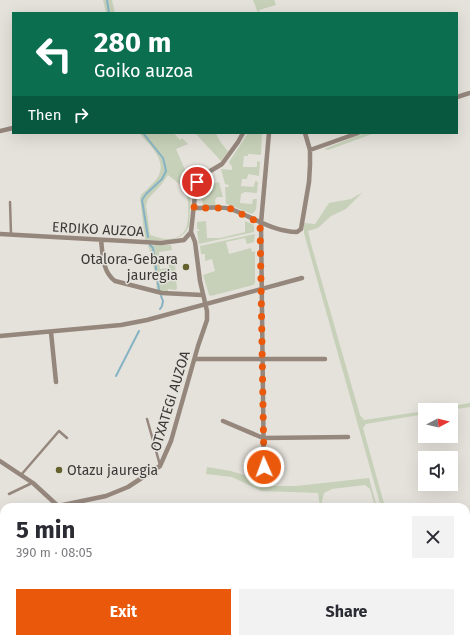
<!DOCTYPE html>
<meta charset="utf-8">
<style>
:root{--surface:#fff;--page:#f2f2f3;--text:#2b2b33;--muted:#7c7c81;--accent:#ea580c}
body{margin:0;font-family:"Fira Sans",sans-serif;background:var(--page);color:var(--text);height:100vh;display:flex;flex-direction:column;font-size:15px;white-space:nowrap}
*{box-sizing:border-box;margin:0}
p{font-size:13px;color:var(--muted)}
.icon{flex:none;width:22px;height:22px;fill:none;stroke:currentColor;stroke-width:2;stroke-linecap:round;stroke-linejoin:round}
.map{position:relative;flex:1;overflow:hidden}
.side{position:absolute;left:0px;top:503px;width:470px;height:140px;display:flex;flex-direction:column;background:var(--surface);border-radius:12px 12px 0 0;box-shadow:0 4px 16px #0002}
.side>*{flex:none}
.banner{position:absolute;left:12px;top:12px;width:446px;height:122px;border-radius:0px;box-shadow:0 4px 16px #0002;background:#0b6e4f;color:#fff;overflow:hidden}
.needle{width:26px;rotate:83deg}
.buttons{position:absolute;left:418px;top:403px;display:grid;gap:8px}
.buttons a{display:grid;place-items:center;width:40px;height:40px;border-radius:0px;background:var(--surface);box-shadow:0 4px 16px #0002;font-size:20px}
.pin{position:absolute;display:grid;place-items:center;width:34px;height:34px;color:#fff;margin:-17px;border:2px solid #fff;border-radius:50%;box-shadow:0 1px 4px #0007}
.me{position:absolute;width:44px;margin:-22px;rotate:358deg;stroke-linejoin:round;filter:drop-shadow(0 0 3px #0008)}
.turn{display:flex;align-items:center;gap:14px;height:84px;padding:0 16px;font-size:18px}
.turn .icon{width:52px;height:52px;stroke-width:2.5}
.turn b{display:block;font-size:28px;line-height:34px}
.then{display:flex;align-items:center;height:38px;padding:0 16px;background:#0003;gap:8px;font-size:15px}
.round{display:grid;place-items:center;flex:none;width:42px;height:42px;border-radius:0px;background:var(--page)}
.overview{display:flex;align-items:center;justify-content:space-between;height:68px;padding:0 16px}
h1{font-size:24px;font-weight:700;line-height:30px}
.cta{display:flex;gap:8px;margin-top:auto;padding:8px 16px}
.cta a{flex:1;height:46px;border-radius:0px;background:var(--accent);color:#fff;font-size:16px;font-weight:700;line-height:46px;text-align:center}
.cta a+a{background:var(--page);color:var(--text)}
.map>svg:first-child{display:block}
</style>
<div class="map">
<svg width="470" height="643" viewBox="0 0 470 643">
<rect width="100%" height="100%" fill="#e5e2dc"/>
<path fill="#c7d1b9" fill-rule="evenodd" d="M103,0H112L115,13H106Z
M253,0H274L276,5L259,10L260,13H258Z
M139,133H174L180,140L182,138L188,144L176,149L189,179L191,178L192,182L189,226C182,244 160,240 145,240L140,198C142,192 146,191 150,186C173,166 154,150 139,133ZM168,175C176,181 181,185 186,193C189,200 189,221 186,228C185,232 179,237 175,238C167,241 157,237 150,235L146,205L148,199L161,185Z
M195,133H216C217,137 225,149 228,151L221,161Z
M248,133H262L261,155L248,154V156H244L243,167H257V161L260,162L259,176L248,174L247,179H242L241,186L254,187L255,181L258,182L257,193L245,192L241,194L240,203L252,204L253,199H257L256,210L252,214L226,204L225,187H228L229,185L225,184L221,169L232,170V167L229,162Z
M364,133H375L328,150L324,149Z
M219,182L223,197H217L215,200L216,207L203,206L200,193L201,187Z
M363,192L346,209L331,216L318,228L308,231L311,244L360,415L364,420L425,411V414L366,424L363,428L385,507H381L304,233V223L315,224L329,203L351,199Z
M206,221L207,238H220L245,232V221L254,225V232L199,244L197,231H199V229H197V222Z
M255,234L254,242L247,244L245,238L226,242L229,254L251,248L252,252L255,251V283L253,285L211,296L209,295L203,275L215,271L212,259L205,261V254H201L200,246Z
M148,245H171L172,250L159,252L160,269L169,268V264L175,263L177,289L175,290L168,289V292L157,290L153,262Z
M470,403V407L450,410H430Z
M207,467L231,471L247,476L263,486H296L369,478L377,507H375L370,489L365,485L332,489L324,493L322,501V507H320L318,493L261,491L232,477L206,474Z"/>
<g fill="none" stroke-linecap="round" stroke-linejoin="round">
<path stroke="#86b3c4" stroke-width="2" d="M107,0L109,13
M143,133L163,158L165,166L166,171L162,179L146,194L142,200L148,237
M150,245L153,248L159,290
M160,309L162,306L163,301L161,296
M116,376L139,331"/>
<path stroke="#96877d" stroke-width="2.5" d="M10,202L11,234
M147,419L160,465
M21,475L59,431L67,438
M9,494L32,483"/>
<path stroke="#96877d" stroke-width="4.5" d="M457,97L470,93
M0,131L13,128
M310,150L358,133
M194,208C204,208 222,206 231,209C252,217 274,232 297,232L301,229L309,182L310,165V150L305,133
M0,234L161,243L184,240L191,232
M101,240C103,255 102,271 115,281L162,293L202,295
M51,332L56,382
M0,336L121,325L147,320L302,278
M195,359H325
M223,421L263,438L348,437
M0,461L33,483L58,506L106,496L128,487L160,466L171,441L198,346L207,320V311L200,281L195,242L191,232L196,186L202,176L222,164L238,142L243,133
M264,482L261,223L269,133"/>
</g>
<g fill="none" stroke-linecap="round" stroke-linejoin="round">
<path stroke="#ea580c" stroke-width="7" stroke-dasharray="0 12.6" d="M197,182L194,208H229L260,223L264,467"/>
</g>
<g fill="#64612e" stroke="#e5e2dc" stroke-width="1.5">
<circle cx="186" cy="267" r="4"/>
<circle cx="59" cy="470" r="4"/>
</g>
<g text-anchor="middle" stroke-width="3" stroke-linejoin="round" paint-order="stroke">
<g font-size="14" fill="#3b3a38" stroke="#e5e2dc">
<text transform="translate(98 229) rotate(3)" y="5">ERDIKO AUZOA</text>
<text transform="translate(170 401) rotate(-73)" y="5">OTXATEGI AUZOA</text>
</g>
<g font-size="14" fill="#3b3a38" stroke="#e5e2dc" text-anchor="end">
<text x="178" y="264">Otalora-Gebara<tspan x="178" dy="16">jauregia</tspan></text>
<text x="67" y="475" text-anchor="start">Otazu jauregia</text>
</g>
</g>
</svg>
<div class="buttons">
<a><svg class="needle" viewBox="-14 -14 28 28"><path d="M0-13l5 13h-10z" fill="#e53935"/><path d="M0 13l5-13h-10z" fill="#7c7c81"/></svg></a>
<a><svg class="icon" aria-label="sound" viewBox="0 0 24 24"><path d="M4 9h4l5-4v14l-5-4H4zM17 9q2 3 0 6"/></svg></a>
</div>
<div class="pin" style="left:197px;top:182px;background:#d93025"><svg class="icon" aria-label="arrive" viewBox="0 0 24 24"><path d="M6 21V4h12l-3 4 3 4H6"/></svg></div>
<svg class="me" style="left:264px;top:467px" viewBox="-20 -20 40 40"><circle r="17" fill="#ea580c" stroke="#fff" stroke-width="3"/><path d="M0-11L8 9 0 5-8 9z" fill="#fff"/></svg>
<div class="banner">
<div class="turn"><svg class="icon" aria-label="left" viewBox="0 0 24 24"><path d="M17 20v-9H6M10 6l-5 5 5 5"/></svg><div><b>280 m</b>Goiko auzoa</div></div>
<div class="then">Then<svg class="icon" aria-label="right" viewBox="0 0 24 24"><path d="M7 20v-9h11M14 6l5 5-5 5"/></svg></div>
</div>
<section class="side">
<div class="overview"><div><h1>5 min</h1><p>390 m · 08:05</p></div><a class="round"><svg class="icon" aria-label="close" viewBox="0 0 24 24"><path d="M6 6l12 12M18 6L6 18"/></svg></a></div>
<div class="cta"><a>Exit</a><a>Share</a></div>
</section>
</div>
